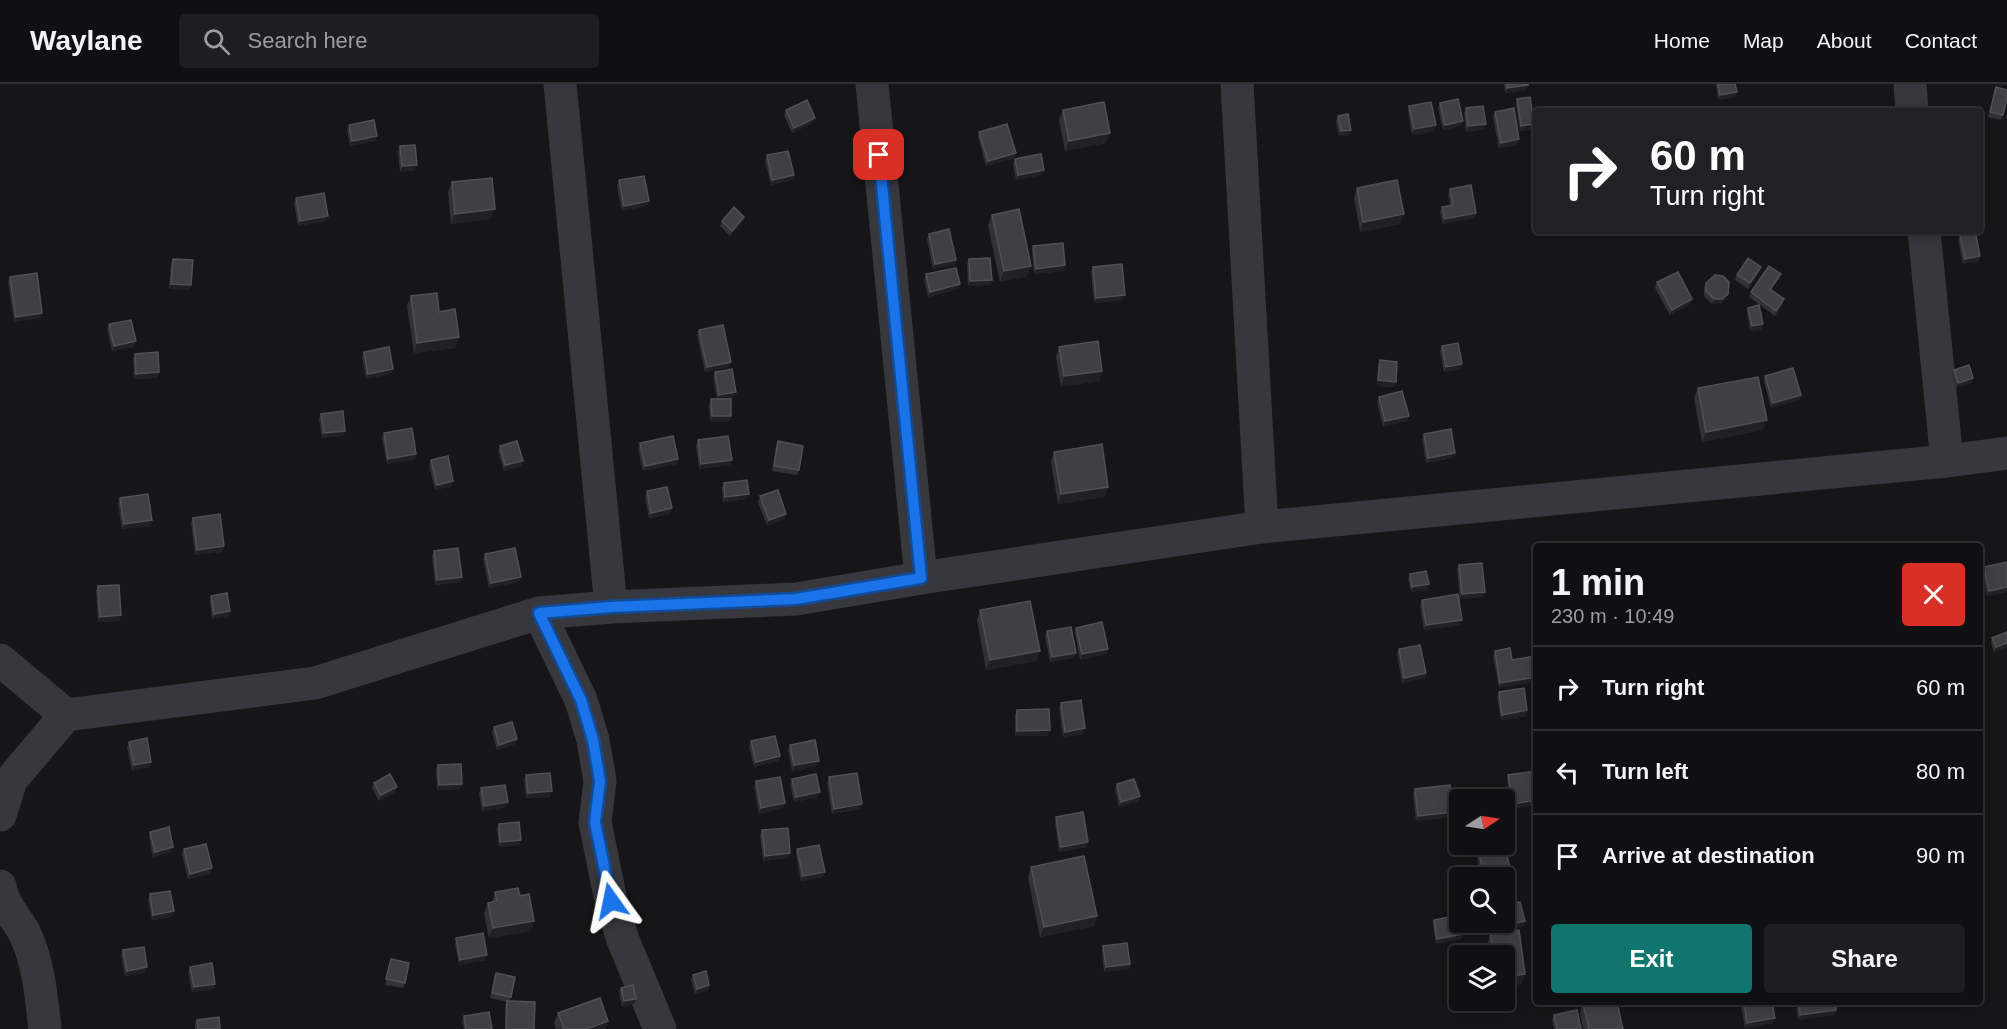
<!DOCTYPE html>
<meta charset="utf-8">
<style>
:root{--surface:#101012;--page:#1e1e20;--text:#f1f3f6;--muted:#9c9d9f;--line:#303032;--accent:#0f766e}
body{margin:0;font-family:Arial,sans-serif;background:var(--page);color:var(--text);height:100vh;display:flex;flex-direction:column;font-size:22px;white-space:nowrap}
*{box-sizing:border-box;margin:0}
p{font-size:20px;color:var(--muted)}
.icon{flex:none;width:33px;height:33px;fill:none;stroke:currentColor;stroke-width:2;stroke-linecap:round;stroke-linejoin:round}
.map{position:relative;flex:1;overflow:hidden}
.sheet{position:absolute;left:1533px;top:459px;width:450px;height:462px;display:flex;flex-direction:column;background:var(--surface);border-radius:6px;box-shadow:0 3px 15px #0003,0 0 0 2px var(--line)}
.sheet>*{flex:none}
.guide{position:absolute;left:1533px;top:24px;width:450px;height:126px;border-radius:6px;box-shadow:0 3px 15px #0003,0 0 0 2px var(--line);background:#202124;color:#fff;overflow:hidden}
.needle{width:39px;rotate:78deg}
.fabs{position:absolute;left:1449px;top:705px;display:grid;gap:12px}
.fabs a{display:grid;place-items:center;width:66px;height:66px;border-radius:6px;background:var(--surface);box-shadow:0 3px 15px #0003,0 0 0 2px var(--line);font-size:30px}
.pin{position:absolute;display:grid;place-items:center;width:51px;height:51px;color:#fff;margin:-26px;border-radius:12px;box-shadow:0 3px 9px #0006}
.me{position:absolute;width:66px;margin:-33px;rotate:348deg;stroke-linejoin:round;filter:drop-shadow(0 0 4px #0008)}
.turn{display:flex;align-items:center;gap:21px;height:126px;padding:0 18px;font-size:27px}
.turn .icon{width:78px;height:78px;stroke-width:2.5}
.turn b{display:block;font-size:42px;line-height:51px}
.round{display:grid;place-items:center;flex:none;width:63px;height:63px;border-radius:6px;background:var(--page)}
.summary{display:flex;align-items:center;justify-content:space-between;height:102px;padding:0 18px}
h1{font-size:36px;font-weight:800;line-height:45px}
.primary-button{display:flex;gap:12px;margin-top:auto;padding:12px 18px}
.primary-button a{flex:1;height:69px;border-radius:6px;background:var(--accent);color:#fff;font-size:24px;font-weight:800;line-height:69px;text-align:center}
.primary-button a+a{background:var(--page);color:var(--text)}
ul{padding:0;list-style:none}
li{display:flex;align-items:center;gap:18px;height:84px;padding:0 18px;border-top:2px solid var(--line)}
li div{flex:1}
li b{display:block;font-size:22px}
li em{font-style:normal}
header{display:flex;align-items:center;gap:36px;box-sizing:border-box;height:84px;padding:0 30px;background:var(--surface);border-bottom:2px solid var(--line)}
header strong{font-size:28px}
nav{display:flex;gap:33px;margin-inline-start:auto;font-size:21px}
.search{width:420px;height:54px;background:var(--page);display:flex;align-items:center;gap:15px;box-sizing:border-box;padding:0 21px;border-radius:6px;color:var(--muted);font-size:22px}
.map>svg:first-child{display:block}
</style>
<header>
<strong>Waylane</strong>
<div class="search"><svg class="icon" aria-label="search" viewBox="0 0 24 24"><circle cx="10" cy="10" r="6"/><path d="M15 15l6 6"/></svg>Search here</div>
<nav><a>Home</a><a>Map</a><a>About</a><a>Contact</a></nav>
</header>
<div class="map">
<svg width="2007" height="945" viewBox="0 0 2007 945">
<rect width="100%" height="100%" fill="#161618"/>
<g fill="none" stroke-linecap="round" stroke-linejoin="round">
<path stroke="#37383d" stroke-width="33" d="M560,0L611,523
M872,0L921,494
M1237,0L1262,443
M1910,0L1912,27
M1924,147L1947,377
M539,529L581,616L593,656L600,697L595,738L611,817L623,856L660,945
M0,576L66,631L315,599L539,529L611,523L796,515L921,494L1262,443L1947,377L2007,369
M0,731L11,696L66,631
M0,802C3,821 15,832 24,848C39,879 41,911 45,945"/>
</g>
<path fill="#323236" d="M1504,0H1528L1526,6L1505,9Z
M1716,0H1735L1737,8L1735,13L1718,16Z
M1996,3L2003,31L2001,36L1988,33Z
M1517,15L1534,40L1532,45L1520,47L1516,20Z
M1440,19L1461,42L1443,46L1438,24Z
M1409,22L1436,41L1434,47L1412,51L1408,27Z
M1466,24L1484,45L1466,48L1464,30Z
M786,26L813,39L792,49L784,31Z
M1063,26L1110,49L1106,59L1065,67L1059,36Z
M1495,28L1517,61L1499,64L1493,33Z
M1338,32L1351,46L1349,51L1339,52L1336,37Z
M349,41L377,52L375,57L350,62L347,46Z
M979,48L1014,74L986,82L978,53Z
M400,62L415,86L400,88L398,67Z
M767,71L794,91L792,96L771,101L765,76Z
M1015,75L1044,86L1042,91L1016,96L1013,80Z
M619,96L647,122L622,127L617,102Z
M452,98L491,135L451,140L448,108Z
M1357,104L1400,140L1360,148L1354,114Z
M1450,105L1476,129L1474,134L1443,140L1440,128L1442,123L1450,121L1448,110Z
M296,114L326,137L298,142L294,119Z
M992,131L1031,182L1027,192L1000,198L988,141Z
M744,133L742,138L730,152L720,142L722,137Z
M929,150L956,176L954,181L933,185L927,155Z
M1960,151L1979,177L1963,180L1958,156Z
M1033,162L1064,187L1034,190L1032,168Z
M173,175L191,201L189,206L169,205L171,180Z
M969,175L990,201L968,202L967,180Z
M1093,183L1123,216L1094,219L1091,188Z
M1761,183L1759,188L1748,205L1735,196L1737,191Z
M926,190L960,200L958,205L928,213L924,196Z
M1781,190L1779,195L1771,206L1784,215L1782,221L1775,232L1749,213L1751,208Z
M10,193L40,234L14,238L8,198Z
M1657,198L1692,215L1690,220L1670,231L1655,204Z
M1706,199L1728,210L1726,215L1720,220H1712L1704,212V204Z
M411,212L439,228L459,253L455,264L414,269L407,222Z
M1748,224L1762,245L1750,247L1747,229Z
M109,240L134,263L112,267L107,245Z
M699,246L731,278L729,283L705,288L697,251Z
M1442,262L1462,280L1460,285L1444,288L1440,267Z
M1059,263L1102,287L1099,297L1061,303L1056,273Z
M364,268L391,290L366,295L362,273Z
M135,270L159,288L157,294L134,295L133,275Z
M1380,276L1394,303L1377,302L1378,281Z
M1954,286L1971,299L1956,304L1952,291Z
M715,288L734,313L723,315L729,338L710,337L709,321L711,315H717L713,293Z
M1765,292L1801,311L1799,316L1771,324L1764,297Z
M1698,304L1763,346L1702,358L1694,314Z
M1379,313L1409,332L1407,337L1383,343L1377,318Z
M321,330L345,347L343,352L322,354L319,335Z
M384,349L416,370L415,375L387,380L382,354Z
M1424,350L1453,374L1426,379L1422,355Z
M698,356L730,381L699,385L696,362Z
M778,357L799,386L797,391L772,387L776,363Z
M640,359L678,375L676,380L643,387L638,364Z
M500,362L523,377L521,382L504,387L498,367Z
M1054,368L1108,403L1104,413L1058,420L1051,378Z
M431,376L453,397L451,402L435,406L429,381Z
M724,399L747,415L723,418L722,404Z
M647,407L672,424L670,430L649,434L645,413Z
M760,412L786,430L784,435L767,441L758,418Z
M120,414L152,436L150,442L122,445L118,419Z
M193,434L224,462L222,468L195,471L191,439Z
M434,467L462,493L460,498L435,501L432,472Z
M485,470L521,493L519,498L489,504L483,475Z
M2007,478V508L1987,512L1982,488L1984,483Z
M1459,481L1485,508L1483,513L1460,515L1457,486Z
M1410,490L1429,500L1427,506L1411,508L1408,495Z
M98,502L121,531L119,537L98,538L96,507Z
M211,512L230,527L228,532L212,535L210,517Z
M1422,516L1460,541L1424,546L1420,521Z
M980,526L1040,567L1036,577L986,586L977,536Z
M1076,544L1108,565L1106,570L1080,576L1075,549Z
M1047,547L1074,574L1050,578L1045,552Z
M2007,548L1994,569L1991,559L1992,554Z
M1399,565L1426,589L1425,594L1402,599L1397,570Z
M1495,567L1512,576L1499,604L1493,572Z
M1499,608L1527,626L1526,632L1501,636L1497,613Z
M1061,619L1083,650L1063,653L1059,624Z
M1017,626L1048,652H1015V631Z
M494,643L517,655L515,660L497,666L492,648Z
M751,657L780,672L778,677L754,683L749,662Z
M129,658L151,678L150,683L132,687L127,663Z
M790,661L817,682L792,687L788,666Z
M438,681L462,700L460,705L437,706L436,686Z
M1536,687V721L1511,725L1507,696L1508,691Z
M526,691L550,713L526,714L524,696Z
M829,693L860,725L832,730L827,699Z
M792,695L818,713L794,718L790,700Z
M756,697L783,724L759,730L754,703Z
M374,699L395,708L379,717L372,704Z
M1117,700L1140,712L1138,717L1119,723L1115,705Z
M481,704L508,718L506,723L482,727L479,710Z
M1415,705L1451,733L1416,737L1413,710Z
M1056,733L1088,758L1086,763L1059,768L1055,738Z
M499,740L521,756L519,761L499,763L497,745Z
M762,746L790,769L788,774L763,777L760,751Z
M150,748L171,768L153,773L149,753Z
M1478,763L1510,798L1504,794H1481L1476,768Z
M184,765L210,790L188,795L182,770Z
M797,765L823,793L801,797L796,770Z
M1031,783L1097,832L1094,842L1040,853L1028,794Z
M495,808L520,812L531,847L489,854L484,829L488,819L492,818Z
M150,810L172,833L152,836L148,816Z
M1434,836L1463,850L1462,855L1436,860L1433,841Z
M1525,837L1523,842L1493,849L1522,900L1504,902V872H1488L1487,860L1491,850L1488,838Z
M456,854L486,876L459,881L455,859Z
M1103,862L1130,880L1129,885L1104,888L1102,867Z
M123,866L145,889L125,892L121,871Z
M391,875L405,899L403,904L385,901Z
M190,883L215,900L214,905L192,908L188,888Z
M496,889L511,913L509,917L534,945H505V922L507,918L490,914Z
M693,891L709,901L708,906L695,910L691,896Z
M621,904L636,915L634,920L622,923L619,909Z
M1742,918H1772L1775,934L1773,939L1745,944L1741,921Z
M1796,918H1835L1834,931L1798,936Z
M1583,919L1623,945H1583L1580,929Z
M558,929L608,937L605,945H556L554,939Z
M1554,931L1581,945H1554L1552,936Z
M464,932L492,945H464L462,938Z
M197,936L220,945H195V941Z"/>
<path fill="#212124" d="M2000,0H2007V1L2000,2Z
M1528,1L1526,6L1505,9L1507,4Z
M1737,8L1735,13L1718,16L1720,11Z
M815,34L813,39L792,49L794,44Z
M1463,37L1461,42L1443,46L1445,41Z
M1486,40L1484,45L1466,48L1468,42Z
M1534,40L1532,45L1520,47L1521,42Z
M1436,41L1434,47L1412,51L1414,45Z
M1351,46L1349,51L1339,52L1341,47Z
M1110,49L1106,59L1065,67L1069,57Z
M377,52L375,57L350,62L352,57Z
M1519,55L1517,61L1499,64L1501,59Z
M1016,69L1014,74L986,82L988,77Z
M417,81L415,86L400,88L402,82Z
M1044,86L1042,91L1016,96L1018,91Z
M794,91L792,96L771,101L772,96Z
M649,117L647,122L622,127L624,122Z
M495,125L491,135L451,140L455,130Z
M1476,129L1474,134L1443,140L1445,135Z
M1404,130L1400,140L1360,148L1363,138Z
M328,132L326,137L298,142L300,137Z
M744,133L742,138L730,152L732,147Z
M1980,172L1979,177L1963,180L1965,175Z
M956,176L954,181L933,185L935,180Z
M1065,181L1064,187L1034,190L1036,185Z
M1031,182L1027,192L1000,198L1004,187Z
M1761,183L1759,188L1748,205L1750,199Z
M1781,190L1779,195L1768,210L1770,205Z
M992,196L990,201L968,202L970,197Z
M171,200L191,201L189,206L169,205Z
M960,200L958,205L928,213L930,208Z
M1728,210L1726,215L1720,220H1712L1714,215Z
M1125,211L1123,216L1094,219L1096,214Z
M1692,215L1690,220L1670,231L1672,226Z
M1784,215L1782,221L1775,232L1776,227Z
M42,229L40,234L14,238L16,233Z
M1763,240L1762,245L1750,247L1752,242Z
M459,253L455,264L414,269L417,259Z
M136,257L134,263L112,267L114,262Z
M731,278L729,283L705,288L707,283Z
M1462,280L1460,285L1444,288L1446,283Z
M393,285L391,290L366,295L368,290Z
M1102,287L1099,297L1061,303L1064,292Z
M159,288L157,294L134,295L136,290Z
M1973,294L1971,299L1956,304L1958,299Z
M1378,296L1396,298L1394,303L1377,302Z
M736,308L734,313L717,316L719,311Z
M1801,311L1799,316L1771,324L1773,319Z
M712,332H731L729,338L710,337Z
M1409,332L1407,337L1383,343L1385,337Z
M1767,336L1763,346L1702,358L1706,348Z
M345,347L343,352L322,354L324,349Z
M1455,369L1453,374L1426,379L1428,374Z
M416,370L415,375L387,380L388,375Z
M678,375L676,380L643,387L645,382Z
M732,376L730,381L699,385L701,380Z
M523,377L521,382L504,387L505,381Z
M453,397L451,402L435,406L437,401Z
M1108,403L1104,413L1058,420L1061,410Z
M749,410L747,415L723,418L725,413Z
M672,424L670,430L649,434L651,429Z
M786,430L784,435L767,441L769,436Z
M152,436L150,442L122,445L124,440Z
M224,462L222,468L195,471L197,466Z
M462,493L460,498L435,501L437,496Z
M521,493L519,498L489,504L491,499Z
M1429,500L1427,506L1411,508L1412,503Z
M2007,503V508L1987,512L1989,507Z
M1485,508L1483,513L1460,515L1462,510Z
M230,527L228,532L212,535L214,530Z
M121,531L119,537L98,538L100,533Z
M1462,536L1460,541L1424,546L1426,541Z
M2007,559V563L1994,569L1996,563Z
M1108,565L1106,570L1080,576L1082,570Z
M1040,567L1036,577L986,586L990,576Z
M1076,569L1074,574L1050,578L1052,573Z
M1426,589L1425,594L1402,599L1404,594Z
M1536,593V598L1499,604L1500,599Z
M1527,626L1526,632L1501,636L1502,631Z
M1085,644L1083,650L1063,653L1065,648Z
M1050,646L1048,652H1015L1017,647Z
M517,655L515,660L497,666L499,661Z
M780,672L778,677L754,683L756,678Z
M819,677L817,682L792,687L794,681Z
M151,678L150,683L132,687L134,681Z
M462,700L460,705L437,706L439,701Z
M397,703L395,708L379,717L381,711Z
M552,707L550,713L526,714L528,709Z
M820,708L818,713L794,718L796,713Z
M1140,712L1138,717L1119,723L1121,718Z
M1536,716V721L1511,725L1513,720Z
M508,718L506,723L482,727L484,722Z
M785,719L783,724L759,730L761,724Z
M862,720L860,725L832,730L834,725Z
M1453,728L1451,733L1416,737L1418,732Z
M521,756L519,761L499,763L500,758Z
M1088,758L1086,763L1059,768L1061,763Z
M173,763L171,768L153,773L155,768Z
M790,769L788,774L763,777L765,772Z
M212,784L210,790L188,795L190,790Z
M825,788L823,793L801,797L803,792Z
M1512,793L1510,798L1504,799V794Z
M174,827L172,833L152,836L153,831Z
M1097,832L1094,842L1040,853L1044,843Z
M534,837L531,847L489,854L493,844Z
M1525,837L1523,842L1491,850L1492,845Z
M1463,850L1462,855L1436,860L1437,855Z
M487,871L486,876L459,881L460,876Z
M1130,880L1129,885L1104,888L1106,883Z
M147,883L145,889L125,892L127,887Z
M1525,890L1522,900L1504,902V893Z
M215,900L214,905L192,908L194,903Z
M709,901L708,906L695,910L697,905Z
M636,915L634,920L622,923L624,917Z
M1836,926L1834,931L1798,936L1800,931Z
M1775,934L1773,939L1745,944L1747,939Z
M608,937L605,945H586Z"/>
<path fill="#3f3f44" stroke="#4f5156" stroke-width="1.5" d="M1507,0H1528V1L1507,4Z
M1718,0H1735L1737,8L1720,11Z
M1996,3L2007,6V13L2003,31L1990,28Z
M1530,13L1534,40L1521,42L1517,15Z
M1458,15L1463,37L1445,41L1440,19Z
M807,16L815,34L794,44L786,26Z
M1104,18L1110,49L1069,57L1063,26Z
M1431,18L1436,41L1414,45L1409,22Z
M1483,22L1486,40L1468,42L1466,24Z
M1514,24L1519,55L1501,59L1495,28Z
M1348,30L1351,46L1341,47L1338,32Z
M374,36L377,52L352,57L349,41Z
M1007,40L1016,69L988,77L979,48Z
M415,61L417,81L402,82L400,62Z
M788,67L794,91L772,96L767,71Z
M1041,70L1044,86L1018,91L1015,75Z
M644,92L649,117L624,122L619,96Z
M492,94L495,125L455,130L452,98Z
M1397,96L1404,130L1363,138L1357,104Z
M1471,101L1476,129L1445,135L1442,123L1453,121L1450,105Z
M324,109L328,132L300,137L296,114Z
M734,123L744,133L732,147L722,137Z
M1019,125L1031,182L1004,187L992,131Z
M949,145L956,176L935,180L929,150Z
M1975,147L1980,172L1965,175L1960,151Z
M1063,159L1065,181L1036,185L1033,162Z
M990,174L992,196L970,197L969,175Z
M1748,174L1761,183L1750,199L1737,191Z
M173,175L193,176L191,201L171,200Z
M1122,180L1125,211L1096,214L1093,183Z
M1769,182L1781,190L1770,205L1784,215L1776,227L1751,208Z
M956,184L960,200L930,208L926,190Z
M1678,188L1692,215L1672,226L1657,198Z
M37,189L42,229L16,233L10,193Z
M1715,191L1723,192L1729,198L1728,210L1722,215H1714L1706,207V199Z
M437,209L439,228L455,225L459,253L417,259L411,212Z
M1759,221L1763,240L1752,242L1748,224Z
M131,236L136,257L114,262L109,240Z
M723,241L731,278L707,283L699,246Z
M1098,257L1102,287L1064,292L1059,263Z
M1458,259L1462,280L1446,283L1442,262Z
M389,263L393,285L368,290L364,268Z
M158,268L159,288L136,290L135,270Z
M1380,276L1397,278L1396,298L1378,296Z
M1969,281L1973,294L1958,299L1954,286Z
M1793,284L1801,311L1773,319L1765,292Z
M732,285L736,308L719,311L715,288Z
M1758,293L1767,336L1706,348L1698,304Z
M1402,307L1409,332L1385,337L1379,313Z
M711,315H731V332H712Z
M343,327L345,347L324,349L321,330Z
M412,344L416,370L388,375L384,349Z
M1451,345L1455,369L1428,374L1424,350Z
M673,352L678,375L645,382L640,359Z
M728,352L732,376L701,380L698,356Z
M517,357L523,377L505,381L500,362Z
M778,357L803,362L799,386L774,382Z
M1102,360L1108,403L1061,410L1054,368Z
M448,372L453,397L437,401L431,376Z
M747,396L749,410L725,413L724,399Z
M667,403L672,424L651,429L647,407Z
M778,406L786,430L769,436L760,412Z
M148,410L152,436L124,440L120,414Z
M220,430L224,462L197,466L193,434Z
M458,464L462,493L437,496L434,467Z
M515,464L521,493L491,499L485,470Z
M2007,478V503L1989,507L1984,483Z
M1482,479L1485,508L1462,510L1459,481Z
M1426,487L1429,500L1412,503L1410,490Z
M119,501L121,531L100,533L98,502Z
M227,509L230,527L214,530L211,512Z
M1458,510L1462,536L1426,541L1422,516Z
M1030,517L1040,567L990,576L980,526Z
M1102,538L1108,565L1082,570L1076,544Z
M1071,543L1076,569L1052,573L1047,547Z
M2007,548V559L1996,563L1992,554Z
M1420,561L1426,589L1404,594L1399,565Z
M1510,564L1512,576L1536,572V593L1500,599L1495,567Z
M1524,604L1527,626L1502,631L1499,608Z
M1081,616L1085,644L1065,648L1061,619Z
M1049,625L1050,646L1017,647V626Z
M512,638L517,655L499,661L494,643Z
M775,652L780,672L756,678L751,657Z
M147,654L151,678L134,681L129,658Z
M815,656L819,677L794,681L790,661Z
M461,680L462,700L439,701L438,681Z
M1536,687V716L1513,720L1508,691Z
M550,689L552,707L528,709L526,691Z
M857,689L862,720L834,725L829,693Z
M390,690L397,703L381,711L374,699Z
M816,690L820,708L796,713L792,695Z
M780,693L785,719L761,724L756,697Z
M1134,695L1140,712L1121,718L1117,700Z
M505,701L508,718L484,722L481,704Z
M1450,701L1453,728L1418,732L1415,705Z
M1083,728L1088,758L1061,763L1056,733Z
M519,738L521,756L500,758L499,740Z
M169,743L173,763L155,768L150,748Z
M788,744L790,769L765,772L762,746Z
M1504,758L1512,793L1504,794H1484L1478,763L1490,760H1504Z
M206,760L212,784L190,790L184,765Z
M819,761L825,788L803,792L797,765Z
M1084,772L1097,832L1044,843L1031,783Z
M518,804L520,812L529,810L534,837L493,844L488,819L497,817L495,808Z
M170,807L174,827L153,831L150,810Z
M1520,818L1525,837L1492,845L1491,838H1504V822Z
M1460,831V838H1461L1463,850L1437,855L1434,836Z
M1519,846L1525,890L1504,893V872H1494L1490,850Z
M483,849L487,871L460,876L456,854Z
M1127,859L1130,880L1106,883L1103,862Z
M144,863L147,883L127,887L123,866Z
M391,875L409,879L405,899L386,895Z
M212,879L215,900L194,903L190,883Z
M706,887L709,901L697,905L693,891Z
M496,889L515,893L511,913L492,909Z
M633,901L636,915L624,917L621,904Z
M600,914L608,937L586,945H564L558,929Z
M507,917L535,918L534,945H506Z
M1588,918H1617L1623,945H1589L1583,919Z
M1744,918H1772L1775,934L1747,939Z
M1799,918H1835L1836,926L1800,931Z
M1577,926L1581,945H1557L1554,931Z
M489,928L492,945H466L464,932Z
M219,933L220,945H198L197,936Z"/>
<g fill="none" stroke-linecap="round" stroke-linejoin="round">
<defs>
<path id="route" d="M611,817L595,738L600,697L593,656L581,616L539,529L611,523L796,515L921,494L879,71"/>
</defs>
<use href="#route" stroke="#114b97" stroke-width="15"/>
<use href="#route" stroke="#1a73e8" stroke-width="10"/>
</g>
</svg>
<div class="fabs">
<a><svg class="needle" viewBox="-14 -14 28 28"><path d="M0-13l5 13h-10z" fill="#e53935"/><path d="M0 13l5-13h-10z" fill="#9c9d9f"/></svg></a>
<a><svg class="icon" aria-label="search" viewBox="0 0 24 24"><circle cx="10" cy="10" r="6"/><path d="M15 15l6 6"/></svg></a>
<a><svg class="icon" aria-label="layers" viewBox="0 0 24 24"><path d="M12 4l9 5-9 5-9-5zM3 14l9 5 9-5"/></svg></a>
</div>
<div class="pin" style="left:879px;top:71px;background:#d93025"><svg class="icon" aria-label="arrive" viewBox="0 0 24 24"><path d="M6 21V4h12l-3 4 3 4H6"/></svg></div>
<svg class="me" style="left:611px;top:817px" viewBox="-20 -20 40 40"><path d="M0-17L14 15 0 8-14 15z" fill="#1a73e8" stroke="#fff" stroke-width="4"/></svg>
<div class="guide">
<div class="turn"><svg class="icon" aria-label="right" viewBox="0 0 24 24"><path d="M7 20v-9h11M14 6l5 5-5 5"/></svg><div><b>60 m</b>Turn right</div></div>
</div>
<section class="sheet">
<div class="summary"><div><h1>1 min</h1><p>230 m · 10:49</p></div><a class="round" style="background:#d93025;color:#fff"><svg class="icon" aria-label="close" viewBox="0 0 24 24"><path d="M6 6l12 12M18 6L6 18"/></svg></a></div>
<ul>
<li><svg class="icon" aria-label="right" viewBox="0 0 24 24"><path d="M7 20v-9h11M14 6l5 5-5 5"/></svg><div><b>Turn right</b></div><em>60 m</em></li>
<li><svg class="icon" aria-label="left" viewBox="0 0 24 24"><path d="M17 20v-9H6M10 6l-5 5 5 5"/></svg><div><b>Turn left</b></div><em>80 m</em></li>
<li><svg class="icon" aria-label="arrive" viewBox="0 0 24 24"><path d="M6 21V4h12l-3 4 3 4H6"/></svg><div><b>Arrive at destination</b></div><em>90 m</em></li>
</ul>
<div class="primary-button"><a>Exit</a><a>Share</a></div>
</section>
</div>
